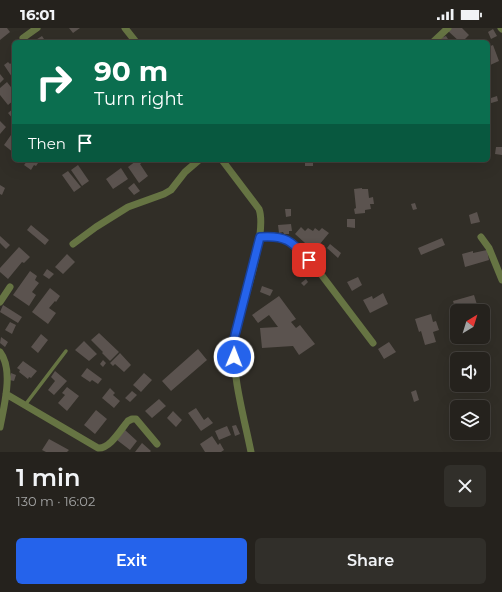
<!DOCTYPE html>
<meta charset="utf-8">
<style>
:root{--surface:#25221d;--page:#312f2a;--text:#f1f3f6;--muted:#a3a4a4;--line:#423f3b;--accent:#2563eb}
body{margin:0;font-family:Montserrat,sans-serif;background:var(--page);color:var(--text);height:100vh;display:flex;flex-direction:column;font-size:15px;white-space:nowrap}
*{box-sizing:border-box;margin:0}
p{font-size:13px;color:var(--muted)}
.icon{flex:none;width:22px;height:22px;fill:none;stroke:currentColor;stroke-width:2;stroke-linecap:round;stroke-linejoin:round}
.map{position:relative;height:424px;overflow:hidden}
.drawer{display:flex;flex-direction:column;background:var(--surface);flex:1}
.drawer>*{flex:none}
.guide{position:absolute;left:12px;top:12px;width:478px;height:122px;border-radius:6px;box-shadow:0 4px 16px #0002,0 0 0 1px var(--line);background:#0b6e4f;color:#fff;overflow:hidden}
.needle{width:26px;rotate:38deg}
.tools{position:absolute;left:450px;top:276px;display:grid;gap:8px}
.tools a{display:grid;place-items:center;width:40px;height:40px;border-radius:6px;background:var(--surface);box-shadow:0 4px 16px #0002,0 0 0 1px var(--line);font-size:20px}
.pin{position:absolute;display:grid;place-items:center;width:34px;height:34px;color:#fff;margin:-17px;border-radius:8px;box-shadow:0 2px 6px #0006}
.me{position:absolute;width:44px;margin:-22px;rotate:1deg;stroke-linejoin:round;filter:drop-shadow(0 0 3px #0008)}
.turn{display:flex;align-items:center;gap:14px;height:84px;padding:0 16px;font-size:18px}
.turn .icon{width:52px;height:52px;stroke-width:2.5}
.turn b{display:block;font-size:28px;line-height:34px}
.then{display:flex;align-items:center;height:38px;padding:0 16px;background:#0003;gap:8px;font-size:15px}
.round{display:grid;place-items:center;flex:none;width:42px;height:42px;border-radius:6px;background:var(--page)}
.headline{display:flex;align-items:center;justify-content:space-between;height:68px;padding:0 16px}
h1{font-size:24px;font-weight:600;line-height:30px}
.button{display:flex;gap:8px;margin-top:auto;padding:8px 16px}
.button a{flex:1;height:46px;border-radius:6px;background:var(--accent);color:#fff;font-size:16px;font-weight:600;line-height:46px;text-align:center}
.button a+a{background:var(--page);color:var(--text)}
.status{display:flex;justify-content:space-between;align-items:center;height:28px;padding:0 20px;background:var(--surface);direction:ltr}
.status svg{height:11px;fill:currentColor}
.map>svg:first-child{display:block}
</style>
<div class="status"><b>16:01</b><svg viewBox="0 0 49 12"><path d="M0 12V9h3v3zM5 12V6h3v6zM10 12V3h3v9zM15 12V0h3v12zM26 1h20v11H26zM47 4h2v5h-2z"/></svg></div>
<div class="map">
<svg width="502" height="424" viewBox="0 0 502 424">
<rect width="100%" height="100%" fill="#312e27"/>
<path fill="#5b534f" d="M0,0H7L10,4L0,12Z
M69,0H80L73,5Z
M451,0H462L469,7L462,14H460L448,3Z
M493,1L497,8L491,11L488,4Z
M42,8L46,14H35L34,13Z
M446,8L450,14H443L441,10Z
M493,17L499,33L488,38V19Z
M14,33V48L12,49L4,37L8,34L10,36Z
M0,46L4,51L0,55Z
M7,54L14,63V72L8,77L0,67V60Z
M497,68L498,73L488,76V71Z
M14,80V92L8,85Z
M0,93L6,99L0,106Z
M11,107L14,109V125L4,117Z
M496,119H502V127L495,126Z
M28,132H38L36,134L38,135L36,138L34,137L31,142L24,137Z
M135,132H146L140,136L148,148L139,155L128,139L136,133Z
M305,132H313V138H305Z
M78,137L89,153L82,158L71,142Z
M121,140L128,151L113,161L106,151Z
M68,143L81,159L74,164L62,147Z
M134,155L140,163L134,167L128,160Z
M0,157L5,160L2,167L0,166Z
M362,160V161H368L369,170L373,169L374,176H370L371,181L365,182V185L355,186L354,181L356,180L354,161Z
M415,175L417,181L413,182L411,176Z
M285,181H291V188L286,189Z
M477,184L480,194L471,196L469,187Z
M347,191H355V200L347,199Z
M291,196L292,203H289V206H284L283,204L279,205L278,197Z
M31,197L49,212L45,217L27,202Z
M301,199L305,203L308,200L313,203L315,200L319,203L322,200L329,205L314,223L295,206Z
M0,208L10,217L6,221L0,215Z
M442,210L445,217L421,227L418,220Z
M330,216L341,225L338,230L327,220Z
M19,219L30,229L24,235L22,234L8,251L0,244V240Z
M487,222L489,232L465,239L462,226L473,223V225Z
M67,226L75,234L63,246L55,239Z
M47,241L54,246L49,251L43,247Z
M30,243L37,248L35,252L39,255L32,264L36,267L29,278L13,267Z
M358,249L362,257L352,263L347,254Z
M306,251L308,254L304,258L301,255Z
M262,258L273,262L270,268L260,264Z
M50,260L60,268L56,274L55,273L49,280L56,285L48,296L32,284Z
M383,265L388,276L370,285L363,272L372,268L373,271Z
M474,267L479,283H456L453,273Z
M279,268L296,291L291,294L296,300L300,297L315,316L299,327L293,318L262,320L260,300L278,299L269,287L258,295L252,287Z
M3,277L22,289L18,295L0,284Z
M431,286L433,294L436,293L439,302L433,304L436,314L425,317L421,303L419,304L415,291Z
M10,294L16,297L12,306L5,302Z
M99,305L119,324L110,333L102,325L103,324L91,312Z
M41,306L48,312L38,325L31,319Z
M1,309L8,314L5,319L0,315Z
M84,313L97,326L89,333L75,322Z
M389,314L396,324L384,331L378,321Z
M198,321L207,332L171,363L162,353Z
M120,325L131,337L124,344L115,336L113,338L110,335Z
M103,332L106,335L103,339L100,336Z
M23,333L37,343L31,350L29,349L28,351L19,344L20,342L17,340Z
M87,340L102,351L98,356L92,352L90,354L81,348Z
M55,343L67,353L54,367L48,362L55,353L51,349Z
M11,345L16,347L14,353L9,352Z
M144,345L152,352L141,364L133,357Z
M67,359L79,368L67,383L58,375L65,367L62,365Z
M110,360L115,365L113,367L120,373L114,380L102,370Z
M416,362L419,372L414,374L411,364Z
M132,363L137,367L130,374L125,370Z
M159,371L166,378L152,390L145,383Z
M196,380L204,392L208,389L213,395L201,403L188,385Z
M96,382L107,391L95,406L84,397Z
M173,383L182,392L176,399L167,390Z
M236,397L240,406L235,408L232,398Z
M227,398L231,407L219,412L215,403Z
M125,402L137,413L130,422L117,412Z
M212,408L218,417L220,415L224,422L221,424H205L200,416Z
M49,411L69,422L67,424H46L42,422Z
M142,415L151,423L150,424H135Z"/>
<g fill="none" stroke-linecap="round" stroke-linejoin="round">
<path stroke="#667443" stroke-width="3.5" d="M25,377L66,323"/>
<path stroke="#667443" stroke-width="7" d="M125,0L136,14
M501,0L502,1
M23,10L37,0
M433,14L448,0
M222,132L259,181C267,203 246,267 239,291C237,298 235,305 234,312C232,348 244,389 251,424
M260,209L274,208L293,215L317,241L373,315
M481,209L489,220L502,252
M73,216L96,199L128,179L164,166L171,162L185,144L199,132
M0,274L10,259
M0,324C14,342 4,378 0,399
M6,366L98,420C110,421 121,401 128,393L132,391H136L157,416"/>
</g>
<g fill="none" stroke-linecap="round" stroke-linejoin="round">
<defs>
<path id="route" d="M234,329V311L260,209C287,207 292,214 309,232"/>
</defs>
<use href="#route" stroke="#184099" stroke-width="10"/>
<use href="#route" stroke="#2563eb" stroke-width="7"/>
</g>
</svg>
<div class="tools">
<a><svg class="needle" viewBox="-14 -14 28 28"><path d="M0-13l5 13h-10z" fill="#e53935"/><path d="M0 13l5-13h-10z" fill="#a3a4a4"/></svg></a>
<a><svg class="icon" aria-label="sound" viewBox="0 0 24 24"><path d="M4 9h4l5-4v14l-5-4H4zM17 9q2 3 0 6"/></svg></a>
<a><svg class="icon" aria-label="layers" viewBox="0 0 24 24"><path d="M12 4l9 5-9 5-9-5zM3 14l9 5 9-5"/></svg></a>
</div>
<div class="pin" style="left:309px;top:232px;background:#d93025"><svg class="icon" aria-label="arrive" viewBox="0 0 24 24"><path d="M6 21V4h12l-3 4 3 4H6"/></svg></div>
<svg class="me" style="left:234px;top:329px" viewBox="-20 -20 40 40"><circle r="17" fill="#2563eb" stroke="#fff" stroke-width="3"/><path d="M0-11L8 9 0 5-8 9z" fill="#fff"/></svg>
<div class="guide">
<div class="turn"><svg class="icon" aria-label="right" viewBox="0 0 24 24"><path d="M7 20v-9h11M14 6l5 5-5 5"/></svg><div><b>90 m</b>Turn right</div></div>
<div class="then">Then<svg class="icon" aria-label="arrive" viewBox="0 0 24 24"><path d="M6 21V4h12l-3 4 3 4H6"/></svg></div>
</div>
</div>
<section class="drawer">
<div class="headline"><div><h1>1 min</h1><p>130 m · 16:02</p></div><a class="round"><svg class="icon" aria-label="close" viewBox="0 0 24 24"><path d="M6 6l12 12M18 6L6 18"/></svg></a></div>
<div class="button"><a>Exit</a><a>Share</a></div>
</section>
